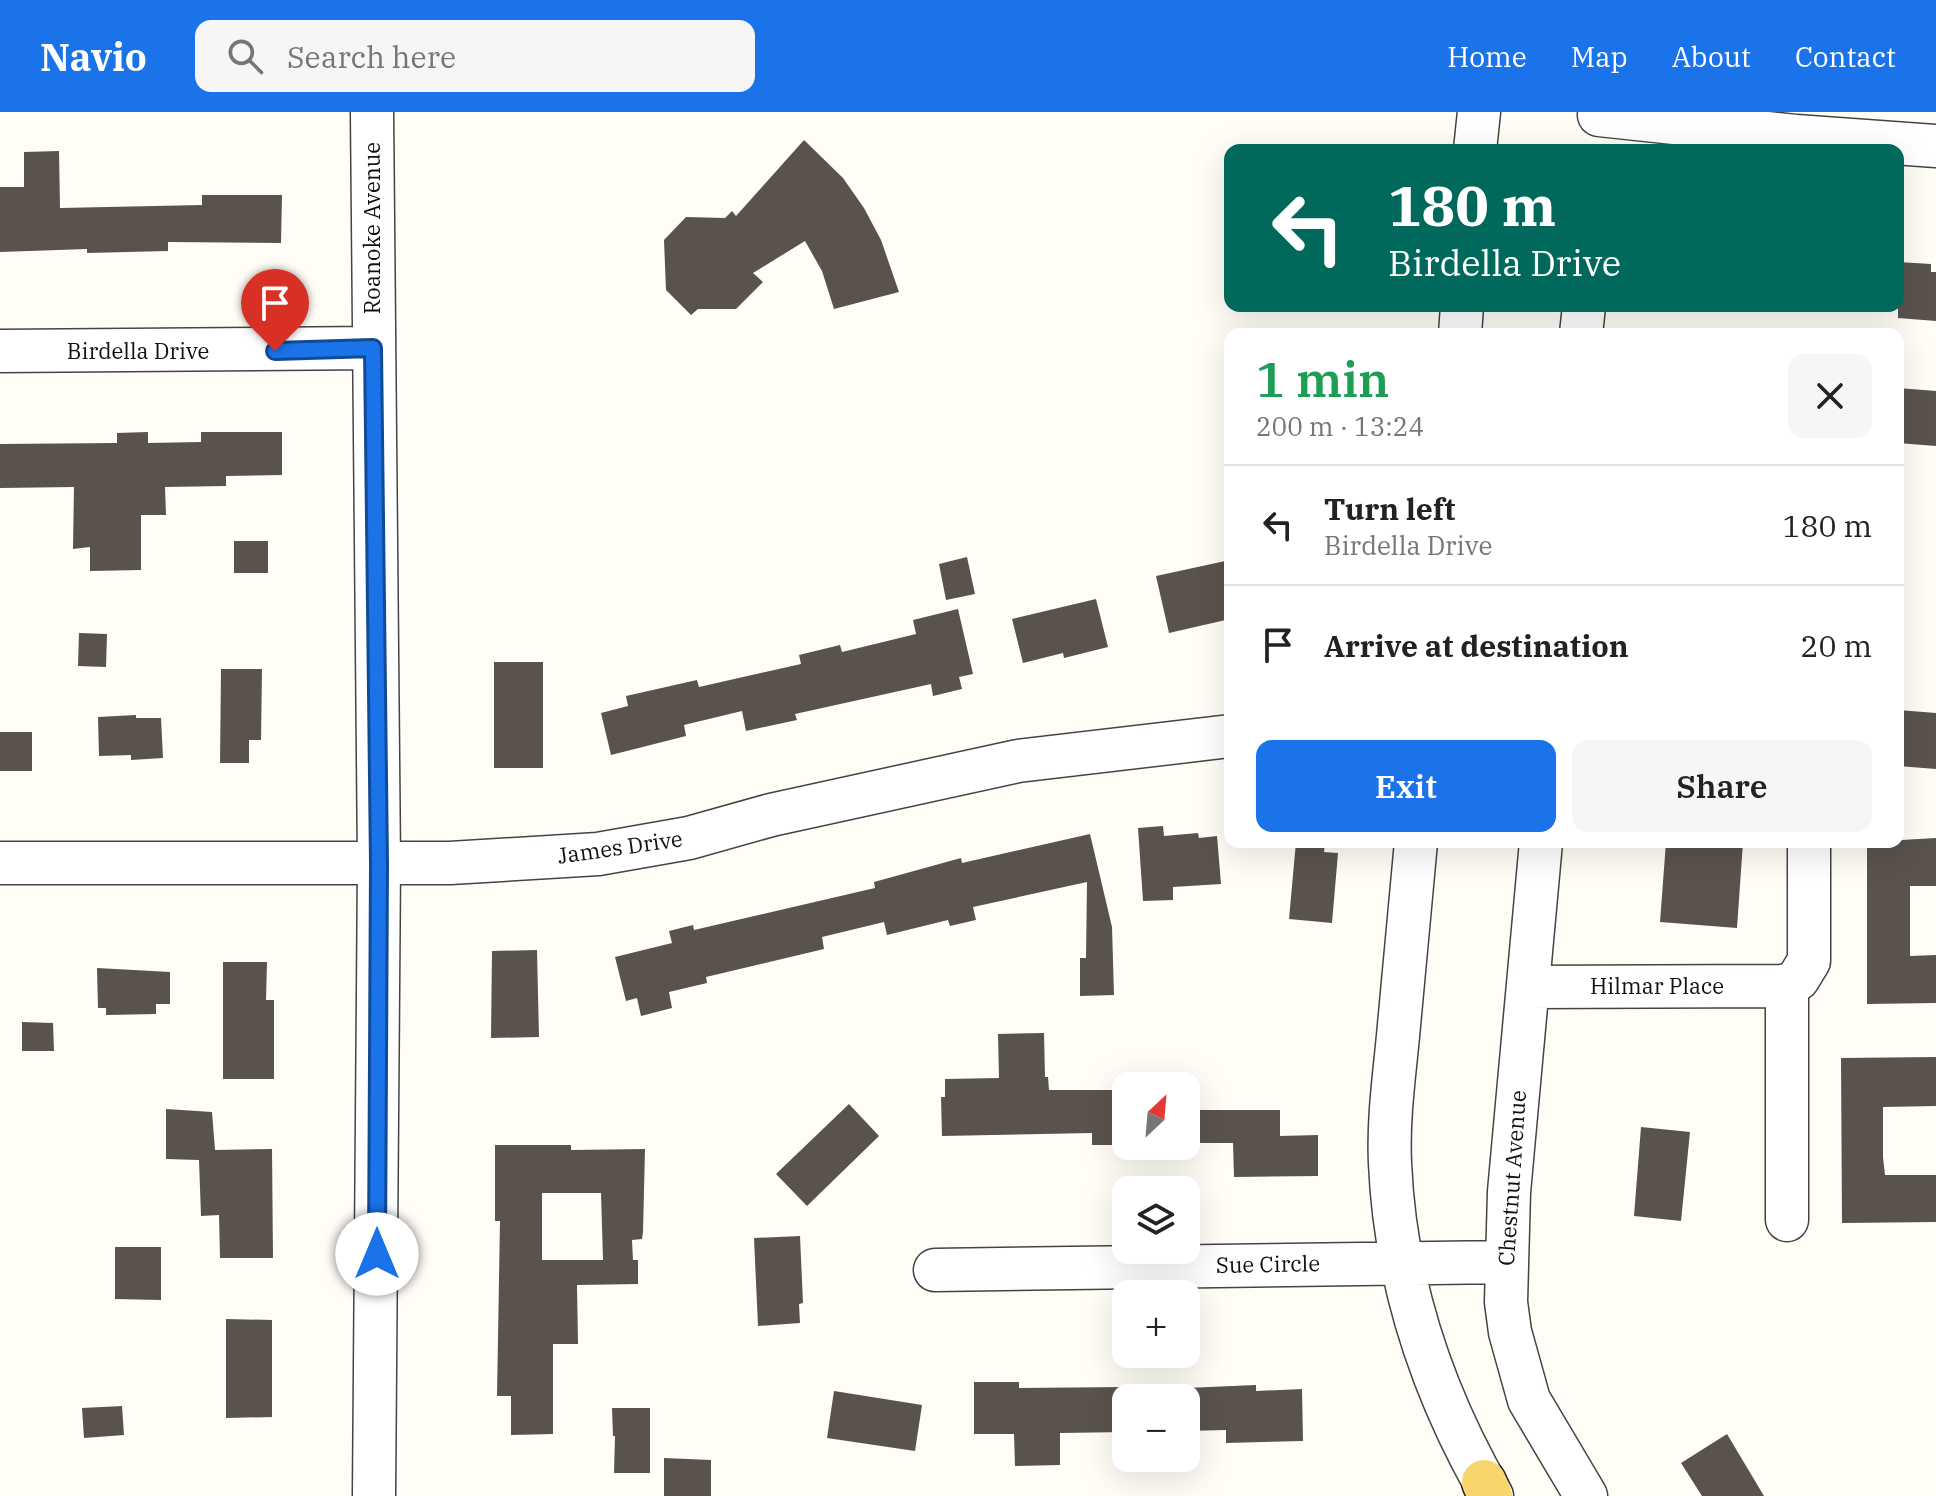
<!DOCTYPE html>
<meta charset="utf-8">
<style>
:root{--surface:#fff;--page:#f6f6f6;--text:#222;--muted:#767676;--line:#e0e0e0;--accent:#1a73e8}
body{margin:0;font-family:"IBM Plex Serif",serif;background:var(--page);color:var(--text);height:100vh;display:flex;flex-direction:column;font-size:30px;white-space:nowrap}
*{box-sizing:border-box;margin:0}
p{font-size:26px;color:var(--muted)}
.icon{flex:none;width:44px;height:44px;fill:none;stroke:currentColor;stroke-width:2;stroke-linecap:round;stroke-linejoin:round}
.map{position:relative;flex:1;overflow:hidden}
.side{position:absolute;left:1224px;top:216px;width:680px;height:520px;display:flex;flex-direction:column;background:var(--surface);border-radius:16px;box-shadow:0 8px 32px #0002}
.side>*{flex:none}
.hud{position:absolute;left:1224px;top:32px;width:680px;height:168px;border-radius:16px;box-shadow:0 8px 32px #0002;background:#00695c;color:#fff;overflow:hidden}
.needle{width:52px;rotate:26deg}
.buttons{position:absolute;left:1112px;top:960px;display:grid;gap:16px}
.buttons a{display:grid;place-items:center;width:88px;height:88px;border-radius:16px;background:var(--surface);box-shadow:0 8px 32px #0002;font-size:40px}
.pin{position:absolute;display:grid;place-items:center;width:68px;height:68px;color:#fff;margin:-82px -34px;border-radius:50% 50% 50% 0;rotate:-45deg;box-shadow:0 0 8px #0007}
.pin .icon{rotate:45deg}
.me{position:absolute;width:88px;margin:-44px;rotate:0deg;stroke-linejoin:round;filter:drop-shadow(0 0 6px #0008)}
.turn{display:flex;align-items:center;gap:28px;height:168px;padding:0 32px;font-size:36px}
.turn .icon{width:104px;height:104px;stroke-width:2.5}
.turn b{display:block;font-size:56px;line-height:68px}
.round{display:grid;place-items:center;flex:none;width:84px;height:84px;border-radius:16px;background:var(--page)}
.summary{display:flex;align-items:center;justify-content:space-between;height:136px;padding:0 32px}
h1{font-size:48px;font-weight:600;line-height:60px;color:#1e9e55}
.cta{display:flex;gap:16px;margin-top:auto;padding:16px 32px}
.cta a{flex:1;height:92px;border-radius:16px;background:var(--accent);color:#fff;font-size:32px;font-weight:600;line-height:92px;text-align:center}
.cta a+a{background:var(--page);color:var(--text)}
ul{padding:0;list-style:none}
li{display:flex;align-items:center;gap:24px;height:120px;padding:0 32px;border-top:2px solid var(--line)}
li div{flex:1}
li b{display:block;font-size:30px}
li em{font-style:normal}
header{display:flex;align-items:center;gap:48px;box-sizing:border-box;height:112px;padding:0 40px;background:var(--accent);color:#fff}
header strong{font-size:38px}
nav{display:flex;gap:44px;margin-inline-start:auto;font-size:28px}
.search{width:560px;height:72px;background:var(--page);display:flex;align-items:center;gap:20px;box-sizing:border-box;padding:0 28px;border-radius:16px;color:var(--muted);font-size:30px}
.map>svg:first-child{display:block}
</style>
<header>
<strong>Navio</strong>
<div class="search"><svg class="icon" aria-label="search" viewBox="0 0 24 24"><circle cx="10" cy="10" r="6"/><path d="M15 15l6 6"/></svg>Search here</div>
<nav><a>Home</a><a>Map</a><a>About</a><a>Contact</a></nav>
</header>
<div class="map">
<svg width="1936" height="1384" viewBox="0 0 1936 1384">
<rect width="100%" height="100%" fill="#fffdf5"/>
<path fill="#5a524d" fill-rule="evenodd" d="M804,28L843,66L864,96L881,128L899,180L834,197L822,159L805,129L753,161L763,170L736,197H698L691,203L666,178L664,128L686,105L725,106L732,99L736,104Z
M59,39L60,96L202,93V83H282L281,131L168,130V139L87,141V137L0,140V75H24V40Z
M1898,150L1931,152V160H1936V209L1898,206Z
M1898,276L1936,279V334L1898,331Z
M148,320V331L201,330V320H282V363L226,364V374L165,375L166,403H141V458L90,459V435L73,437L74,375L0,376V332L117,331V321Z
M234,429H268V461H234Z
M967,445L975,482L946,488L939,452Z
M1230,448V507L1169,521L1156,464Z
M1096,487L1108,535L1064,546L1063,541L1023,551L1012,507Z
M958,497L973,562L959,565L962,577L933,584L931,572L795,602L797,608L746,619L742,599L684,613L686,624L611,643L601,601L628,594L626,584L697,568L699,575L801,552L799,543L840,533L842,540L916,522L913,508Z
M79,521L107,522L106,555L78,554Z
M494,550H543V656H494Z
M221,557H262L261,628H249V651H220Z
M1898,598L1936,601V657L1898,654Z
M136,603V606H161L163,646L131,648V643L99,644L98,605Z
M0,620H32V659H0Z
M1163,714L1164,724L1198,721L1199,726L1217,724L1221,772L1173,775V788L1143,789L1138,716Z
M1090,722L1112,815L1114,883L1080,884V846H1086L1087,770L973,795L976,808L950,814L948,808L887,823L884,810L822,825L824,837L706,865L707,871L669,880L672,896L641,904L637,886L626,889L615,845L672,831L669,819L693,813L694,818L875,776L874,770L961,746L962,751Z
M1936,726V774H1910V844L1936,843V891L1867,892V730Z
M1296,730H1325L1324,740L1338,741L1332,811L1289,807Z
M1666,730H1743L1737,816L1660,810Z
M537,838L539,925L491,926L492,839Z
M223,850H267L266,888H274V967H223Z
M97,856L170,860V892H156V902L106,903V896H98Z
M22,910L53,911L54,939H22Z
M1044,921L1045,965H1048L1049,978H1126V1033H1092V1021L942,1024L941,985H945V967L999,966L998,922Z
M1936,945V994L1883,995V1045L1885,1063H1936V1110L1842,1111L1841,946Z
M849,992L879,1024L807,1094L776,1062Z
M166,997L212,1000L215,1038L272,1037L273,1146H220L219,1103L201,1104L199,1048L166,1047Z
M1186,998H1280V1024L1318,1023V1064L1234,1065L1233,1031H1186Z
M1641,1015L1690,1020L1681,1109L1634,1104Z
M495,1033H571V1038L645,1037L643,1120L642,1127L632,1128L633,1148H638V1172L577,1173L578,1232H553V1322L511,1323V1284H497L500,1109H495ZM542,1081H601L603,1148H542Z
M800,1124L803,1191L799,1192L800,1211L758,1214L754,1126Z
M115,1135H161V1188L115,1187Z
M226,1207L272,1208V1305L226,1306Z
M974,1270H1019V1276L1126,1275V1320L1060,1321V1353L1015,1354L1014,1322H974Z
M1256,1273V1279L1302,1277L1303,1329L1226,1331V1318L1186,1319V1276Z
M834,1279L922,1293L915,1339L827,1326Z
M122,1294L124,1323L84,1326L82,1296Z
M612,1296H650V1361H614L615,1324H613Z
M1727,1322L1764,1384H1702L1681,1351Z
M664,1346L711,1348V1384H664Z"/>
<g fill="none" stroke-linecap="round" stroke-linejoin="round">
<defs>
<path id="minor" d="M372,0L379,752L374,1384
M1599,3L1796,24L1936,34
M1475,38L1479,0
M1460,222L1462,194
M1581,222L1584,194
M0,239L373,236
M1416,730C1410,795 1404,859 1398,924C1394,966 1388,1008 1390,1051C1395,1170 1433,1282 1492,1384
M1541,730L1509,1080L1506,1190L1510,1220L1529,1288L1586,1384
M0,751H450L598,742L689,726L771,703L1018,649L1230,624
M1528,875L1787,874
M1787,1108V874L1798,867L1809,849V730
M935,1158L1505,1150"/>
<path id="major" d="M1484,1370L1490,1384"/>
</defs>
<use href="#minor" stroke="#444" stroke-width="45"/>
<use href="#major" stroke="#222" stroke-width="47"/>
<use href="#minor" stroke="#fff" stroke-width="42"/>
<use href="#major" stroke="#f9d66b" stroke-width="44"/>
</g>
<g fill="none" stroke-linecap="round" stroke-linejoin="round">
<defs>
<path id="route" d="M275,239L373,236L379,752L377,1142"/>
</defs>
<use href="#route" stroke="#114b97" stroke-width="20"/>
<use href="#route" stroke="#1a73e8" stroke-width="14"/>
</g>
<g text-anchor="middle" stroke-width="8" stroke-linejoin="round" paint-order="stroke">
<g font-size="22" fill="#111" stroke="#fff">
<text transform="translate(372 116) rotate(-90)" y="8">Roanoke Avenue</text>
<text x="138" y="247">Birdella Drive</text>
<text transform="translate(620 735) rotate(-8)" y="8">James Drive</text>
<text x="1657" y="882">Hilmar Place</text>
<text transform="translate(1512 1066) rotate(-86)" y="8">Chestnut Avenue</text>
<text transform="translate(1268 1152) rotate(-1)" y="8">Sue Circle</text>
</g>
</g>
</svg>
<div class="buttons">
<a><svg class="needle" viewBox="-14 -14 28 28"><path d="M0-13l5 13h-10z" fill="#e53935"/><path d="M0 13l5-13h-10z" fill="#767676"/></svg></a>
<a><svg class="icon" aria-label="layers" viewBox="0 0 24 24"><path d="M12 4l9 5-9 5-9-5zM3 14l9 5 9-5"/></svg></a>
<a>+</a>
<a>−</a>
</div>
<div class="pin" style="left:275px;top:239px;background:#d93025"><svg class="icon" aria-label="arrive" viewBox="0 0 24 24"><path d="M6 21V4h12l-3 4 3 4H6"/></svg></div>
<svg class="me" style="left:377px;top:1142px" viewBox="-20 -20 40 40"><circle r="19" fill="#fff"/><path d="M0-13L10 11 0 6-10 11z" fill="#1a73e8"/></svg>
<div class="hud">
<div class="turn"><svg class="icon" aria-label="left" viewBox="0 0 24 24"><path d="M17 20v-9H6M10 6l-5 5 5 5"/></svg><div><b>180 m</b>Birdella Drive</div></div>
</div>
<section class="side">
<div class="summary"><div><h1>1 min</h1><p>200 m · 13:24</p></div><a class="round"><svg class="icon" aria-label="close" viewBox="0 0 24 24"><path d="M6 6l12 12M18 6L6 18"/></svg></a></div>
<ul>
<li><svg class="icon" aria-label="left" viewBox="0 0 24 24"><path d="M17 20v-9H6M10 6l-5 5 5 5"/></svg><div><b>Turn left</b><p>Birdella Drive</p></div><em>180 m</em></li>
<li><svg class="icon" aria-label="arrive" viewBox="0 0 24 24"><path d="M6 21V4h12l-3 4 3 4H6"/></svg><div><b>Arrive at destination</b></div><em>20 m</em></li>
</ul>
<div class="cta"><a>Exit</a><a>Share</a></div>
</section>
</div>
